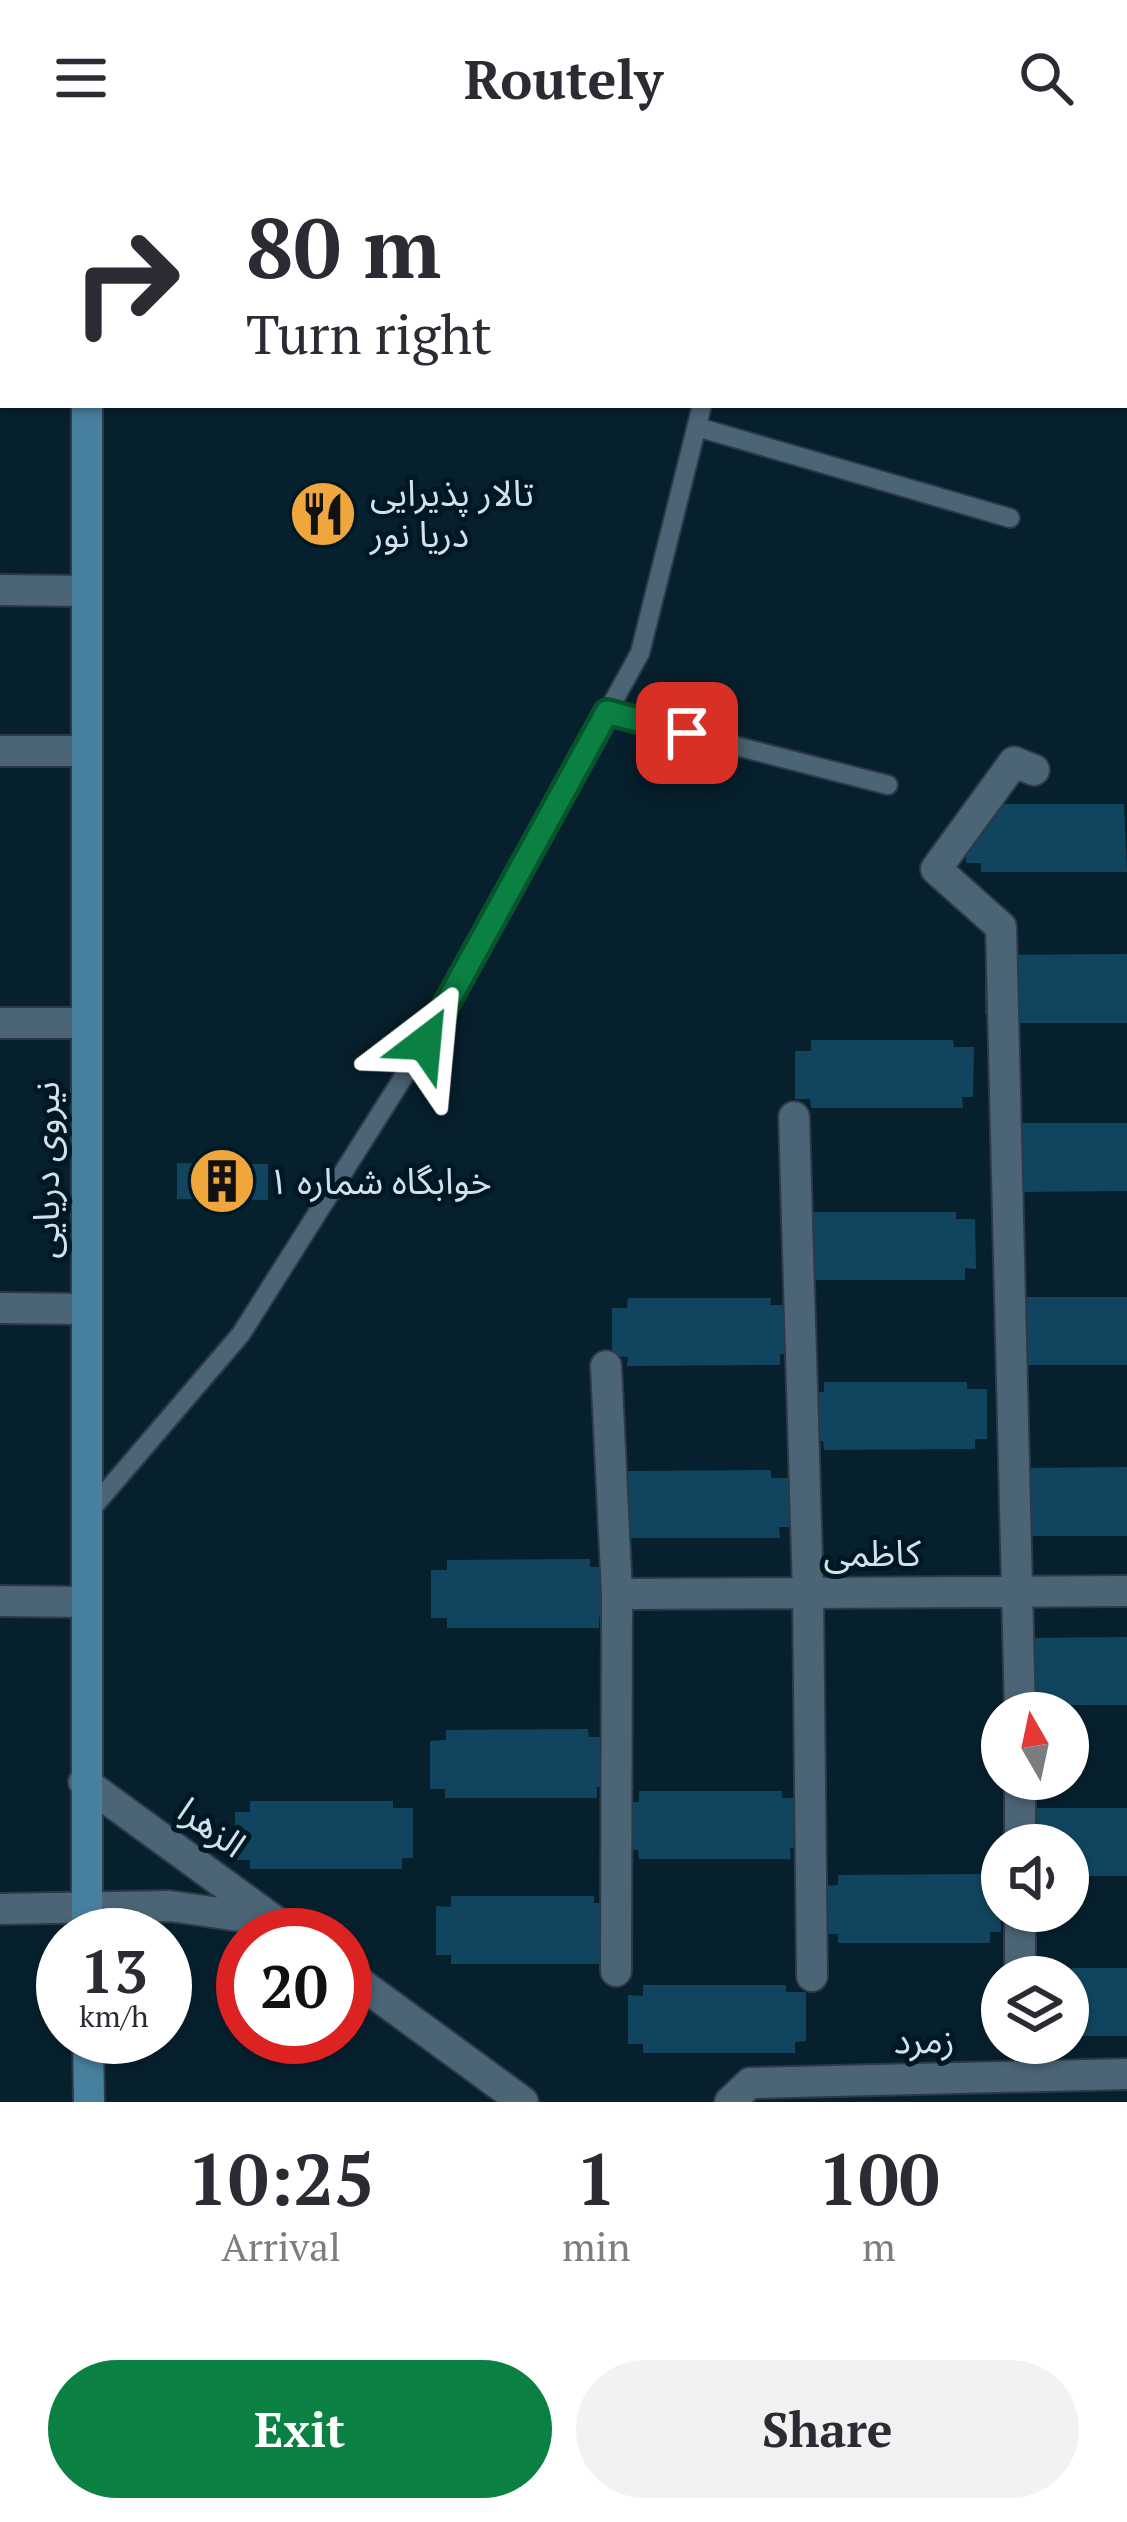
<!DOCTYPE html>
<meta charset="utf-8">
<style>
:root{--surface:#fff;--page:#f2f2f3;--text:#2b2b33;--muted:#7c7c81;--accent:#0b8043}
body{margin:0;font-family:"PT Serif","Noto Sans Arabic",serif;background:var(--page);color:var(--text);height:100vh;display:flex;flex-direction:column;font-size:45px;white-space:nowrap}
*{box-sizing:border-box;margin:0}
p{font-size:39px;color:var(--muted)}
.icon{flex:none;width:66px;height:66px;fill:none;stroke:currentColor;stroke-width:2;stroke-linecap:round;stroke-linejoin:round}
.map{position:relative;height:1946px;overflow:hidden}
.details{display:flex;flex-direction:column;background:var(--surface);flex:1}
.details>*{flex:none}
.top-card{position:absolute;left:0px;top:0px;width:1128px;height:252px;box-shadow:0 3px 9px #0004;background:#fff;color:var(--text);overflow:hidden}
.needle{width:78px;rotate:351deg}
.fabs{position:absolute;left:981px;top:1536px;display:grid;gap:24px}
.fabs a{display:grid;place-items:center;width:108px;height:108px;border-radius:50%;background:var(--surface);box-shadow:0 3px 9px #0004;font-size:60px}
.speed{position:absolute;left:36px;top:1752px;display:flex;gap:24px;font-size:60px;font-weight:700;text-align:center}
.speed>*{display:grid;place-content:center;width:156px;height:156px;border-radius:50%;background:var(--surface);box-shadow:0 3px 9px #0004;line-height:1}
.speed small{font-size:30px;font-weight:400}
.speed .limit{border:18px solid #d22;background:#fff;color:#111}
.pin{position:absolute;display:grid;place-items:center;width:102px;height:102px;color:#fff;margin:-51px;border-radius:24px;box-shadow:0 6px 18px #0006}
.me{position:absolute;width:132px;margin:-66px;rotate:29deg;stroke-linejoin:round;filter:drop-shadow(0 0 9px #0008)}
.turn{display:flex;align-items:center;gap:42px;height:252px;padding:0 48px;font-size:54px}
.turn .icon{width:156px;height:156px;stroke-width:2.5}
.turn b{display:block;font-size:84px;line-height:102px}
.eta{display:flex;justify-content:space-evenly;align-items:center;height:204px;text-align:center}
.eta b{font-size:72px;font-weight:700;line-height:84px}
.action{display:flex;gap:24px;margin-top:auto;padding:24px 48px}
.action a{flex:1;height:138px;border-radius:72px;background:var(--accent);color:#fff;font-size:48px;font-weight:700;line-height:138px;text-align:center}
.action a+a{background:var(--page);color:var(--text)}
header{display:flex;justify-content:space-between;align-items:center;height:156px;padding:0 48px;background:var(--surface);font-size:54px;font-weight:700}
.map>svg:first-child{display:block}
</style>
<header><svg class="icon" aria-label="menu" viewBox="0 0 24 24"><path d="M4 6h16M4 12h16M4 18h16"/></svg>Routely<svg class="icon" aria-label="search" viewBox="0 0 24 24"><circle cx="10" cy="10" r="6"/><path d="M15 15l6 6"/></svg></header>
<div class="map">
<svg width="1127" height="1946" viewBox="0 0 1127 1946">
<rect width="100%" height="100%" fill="#07202e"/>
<path fill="#11455f" d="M981,648H1124L1127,716H981V707H966V659Z
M1127,798V867H1000V857L985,858V809H1000V799Z
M811,884H953L954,891H974L973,941H962L963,952H811L810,943H795V895H811Z
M1007,967H1127V1035L1007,1036L1006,1026H991V978Z
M177,1007L268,1008V1044L177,1043Z
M813,1056H956V1063H975L976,1113L965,1112V1124H813L797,1066H813Z
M1011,1141H1127V1209H1011V1200L996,1199V1152Z
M628,1142H771L770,1149H790L791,1199L780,1198V1209L627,1210L628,1201L612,1200V1152H627Z
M824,1226H967V1233H987V1283H975V1293L824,1294L823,1285H809L808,1236H824Z
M1127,1311V1380H1018V1312Z
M771,1314V1322H791L790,1371H779L780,1382H628L612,1325H628V1315Z
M590,1403V1411H610V1460L599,1461V1472H447V1462H431V1414H447V1404Z
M1127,1481V1549H1024V1482Z
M588,1573L589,1581H609L608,1631H597V1642H445V1633H430V1585L446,1584V1574Z
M639,1635H782V1642H802L801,1692H790L791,1703H639L638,1694H623V1646H639Z
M250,1645H393V1652H413V1702H402V1713H250V1704H235V1656H250Z
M1029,1652H1127V1720H1068V1689H1013Z
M981,1718V1726H1001V1776H990V1787H838V1778H823V1730L838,1729V1719Z
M451,1740H594V1747H614L603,1808H451V1799H436V1750L451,1751Z
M1027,1812H1127V1880H1068V1821H1027Z
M643,1829H786V1836H806V1885L795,1886V1897H643V1888H628V1839L643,1840Z"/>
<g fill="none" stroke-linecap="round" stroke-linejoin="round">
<defs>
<path id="service" d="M664,3L665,0
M1125,85H1127
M0,150H3
M0,182H3
M697,271L1010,362
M607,557L888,629
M88,1357L241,1178L425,887L640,497L702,249"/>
<path id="minor" d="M0,434L85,435
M0,595H85
M0,867H85
M794,961L808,1436L812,1820
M0,1152L85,1153
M606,1210L617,1438L616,1815
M617,1438L1127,1435
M0,1445L84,1446
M1020,1557L1001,771L936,713L1014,606L1034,614
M1020,1623V1689
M84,1626L294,1779
M0,1753L170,1750L274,1765
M1020,1755V1821
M345,1816L523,1946
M730,1946L750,1927L1127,1918"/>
<path id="secondary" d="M89,3V0
M87,249V1779
M88,1881L89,1946"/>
</defs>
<use href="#service" stroke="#2e3945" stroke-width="22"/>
<use href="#minor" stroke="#2e3945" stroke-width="34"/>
<use href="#secondary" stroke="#2e3945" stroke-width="34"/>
<use href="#service" stroke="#4b6576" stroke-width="18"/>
<use href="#minor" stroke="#4b6576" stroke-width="30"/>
<use href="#secondary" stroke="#477f9e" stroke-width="30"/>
</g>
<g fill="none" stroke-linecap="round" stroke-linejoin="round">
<defs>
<path id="route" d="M425,887L607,556L687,577"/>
</defs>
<use href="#route" stroke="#07532c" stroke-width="30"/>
<use href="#route" stroke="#0b8043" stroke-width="21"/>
</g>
<defs>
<symbol id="restaurant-disc" viewBox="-11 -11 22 22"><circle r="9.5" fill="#efa73d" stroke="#001724"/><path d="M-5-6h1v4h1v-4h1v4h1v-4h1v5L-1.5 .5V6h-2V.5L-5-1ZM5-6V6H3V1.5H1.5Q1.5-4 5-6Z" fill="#111"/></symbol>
<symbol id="building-disc" viewBox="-11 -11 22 22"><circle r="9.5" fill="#efa73d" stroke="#001724"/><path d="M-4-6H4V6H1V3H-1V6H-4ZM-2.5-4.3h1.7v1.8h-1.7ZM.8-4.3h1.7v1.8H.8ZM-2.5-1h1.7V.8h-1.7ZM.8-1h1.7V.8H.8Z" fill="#111"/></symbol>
</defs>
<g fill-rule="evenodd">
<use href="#restaurant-disc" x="285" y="320" width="76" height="76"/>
<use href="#building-disc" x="184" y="987" width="76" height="76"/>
</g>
<g text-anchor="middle" stroke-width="10" stroke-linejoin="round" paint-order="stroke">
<g font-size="36" fill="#d3e1eb" stroke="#001724" text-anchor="start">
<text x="370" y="350">تالار پذیرایی<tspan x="370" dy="41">دریا نور</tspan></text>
<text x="268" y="1038">خوابگاه شماره ۱</text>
</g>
<g font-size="36" fill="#d3e1eb" stroke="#001724">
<text transform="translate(46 1014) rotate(-90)" y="13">نیروی دریایی</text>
<text x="872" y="1410">کاظمی</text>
<text transform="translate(212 1671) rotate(36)" y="13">الزهرا</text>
<text transform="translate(924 1884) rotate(-1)" y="13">زمرد</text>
</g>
</g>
</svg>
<div class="fabs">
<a><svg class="needle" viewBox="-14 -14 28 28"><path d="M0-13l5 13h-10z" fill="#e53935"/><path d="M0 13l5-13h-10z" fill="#7c7c81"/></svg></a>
<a><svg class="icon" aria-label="sound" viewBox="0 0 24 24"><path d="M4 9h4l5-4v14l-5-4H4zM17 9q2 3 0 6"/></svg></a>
<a><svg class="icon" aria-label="layers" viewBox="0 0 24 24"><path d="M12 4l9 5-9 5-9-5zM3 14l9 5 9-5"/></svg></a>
</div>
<div class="speed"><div>13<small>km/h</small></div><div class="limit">20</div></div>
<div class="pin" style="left:687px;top:577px;background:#d93025"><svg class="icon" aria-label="arrive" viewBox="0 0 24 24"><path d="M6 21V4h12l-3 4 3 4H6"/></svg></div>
<svg class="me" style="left:425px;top:887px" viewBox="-20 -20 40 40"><path d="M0-17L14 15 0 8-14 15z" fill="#0b8043" stroke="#fff" stroke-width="4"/></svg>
<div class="top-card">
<div class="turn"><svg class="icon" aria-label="right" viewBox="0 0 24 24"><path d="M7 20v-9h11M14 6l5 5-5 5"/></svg><div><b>80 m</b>Turn right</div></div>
</div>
</div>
<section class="details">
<div class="eta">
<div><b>10:25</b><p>Arrival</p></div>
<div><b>1</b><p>min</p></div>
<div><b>100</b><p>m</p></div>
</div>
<div class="action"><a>Exit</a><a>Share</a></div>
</section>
